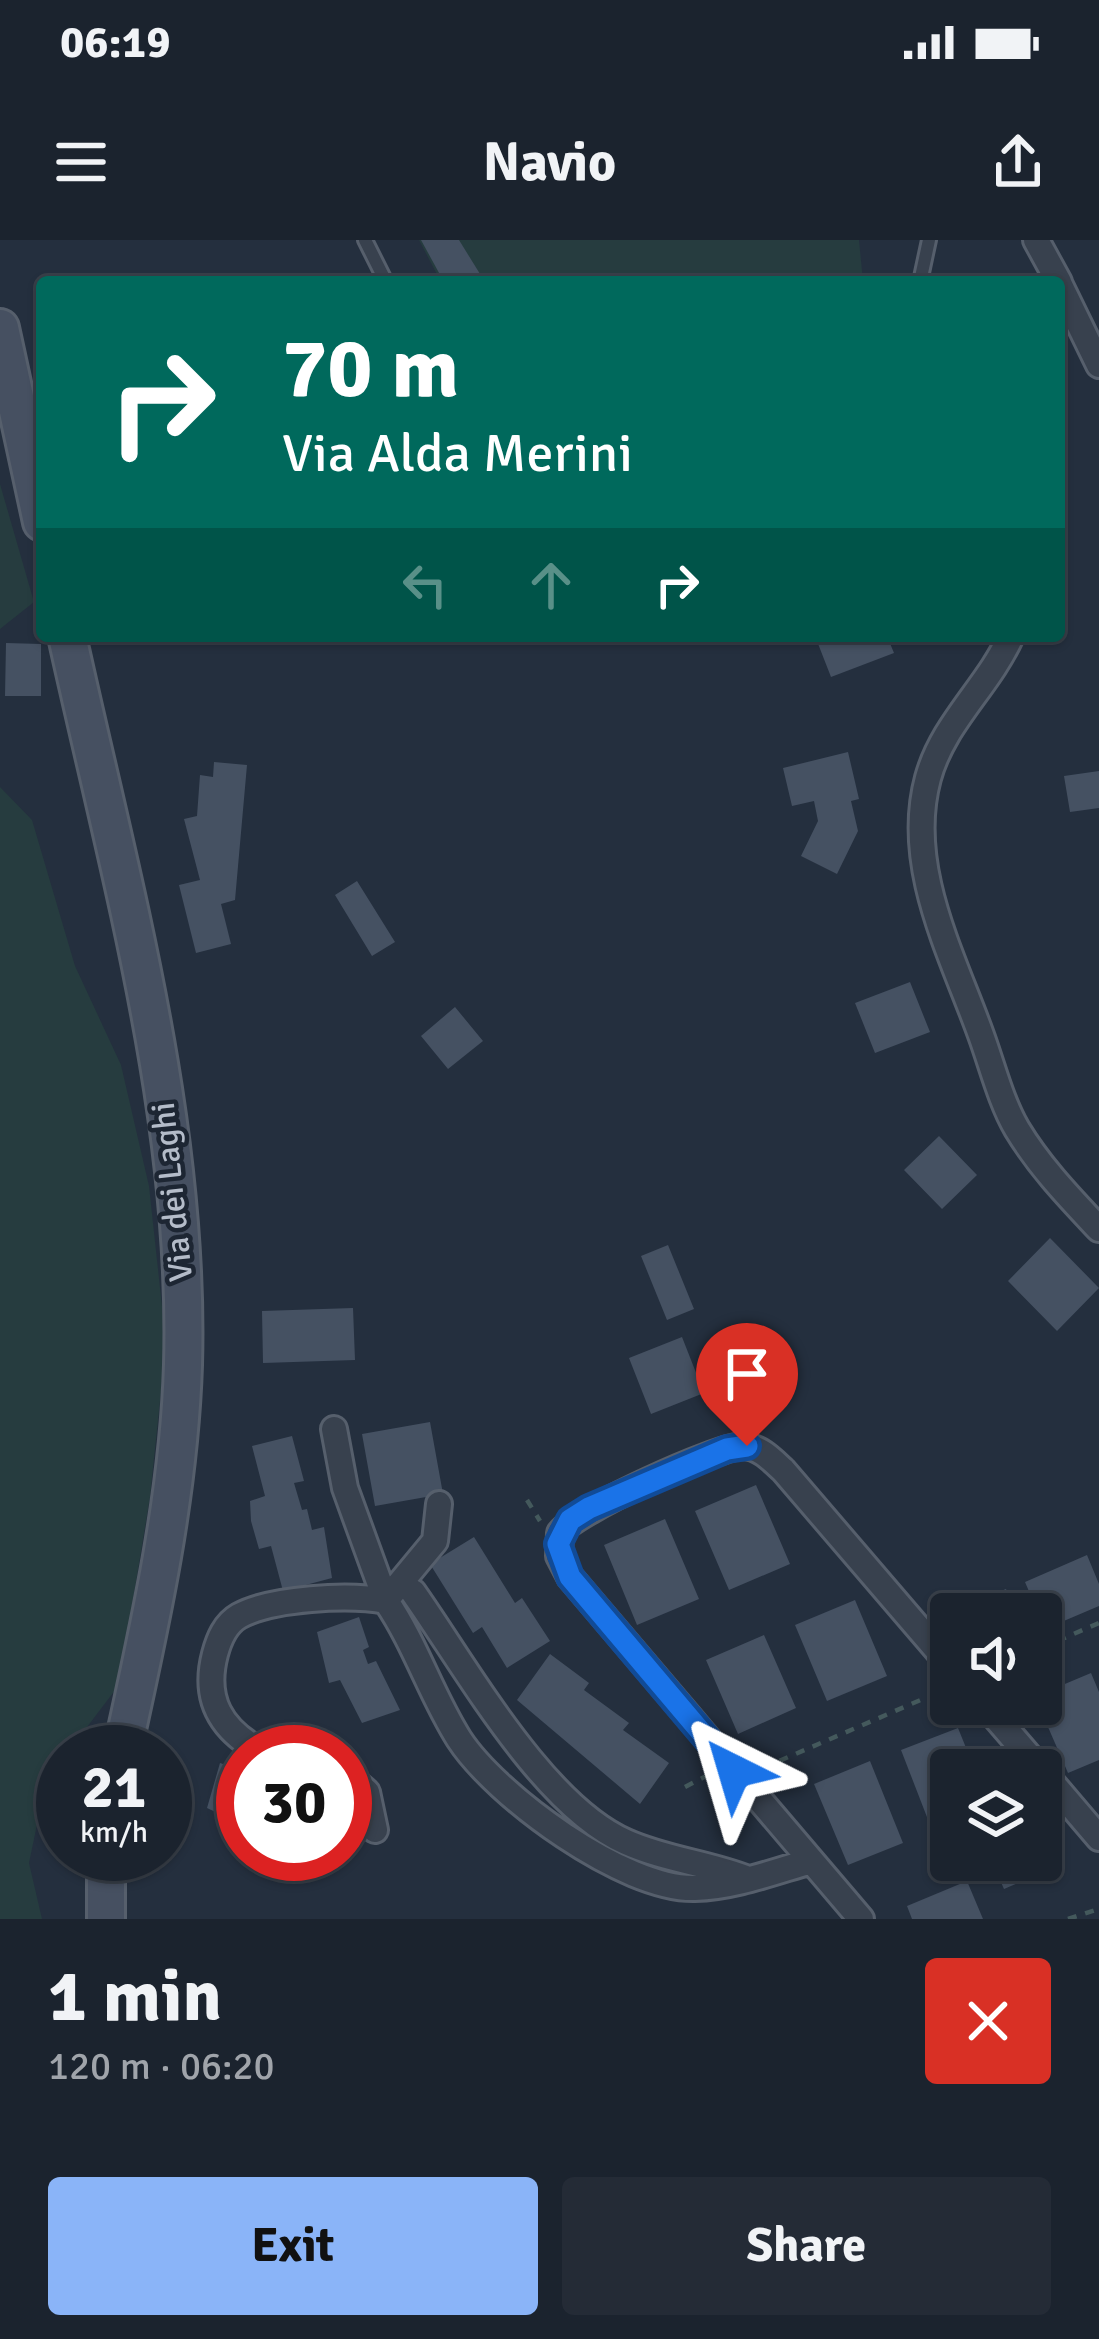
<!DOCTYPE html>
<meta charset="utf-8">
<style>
:root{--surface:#1b232e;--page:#242b36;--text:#f1f3f6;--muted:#a0a4aa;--line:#39404a;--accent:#8ab4f8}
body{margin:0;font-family:Signika,sans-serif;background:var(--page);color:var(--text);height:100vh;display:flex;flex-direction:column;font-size:45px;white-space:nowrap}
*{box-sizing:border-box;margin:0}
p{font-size:39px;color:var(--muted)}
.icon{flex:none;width:66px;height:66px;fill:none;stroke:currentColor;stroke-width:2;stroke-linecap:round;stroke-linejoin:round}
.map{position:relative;height:1679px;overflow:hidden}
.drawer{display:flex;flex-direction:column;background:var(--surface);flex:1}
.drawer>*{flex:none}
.banner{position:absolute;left:36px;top:36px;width:1029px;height:366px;border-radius:12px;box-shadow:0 3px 9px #0004,0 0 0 3px var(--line);background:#00695c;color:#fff;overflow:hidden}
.fabs{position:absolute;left:930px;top:1353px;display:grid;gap:24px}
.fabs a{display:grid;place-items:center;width:132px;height:132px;border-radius:12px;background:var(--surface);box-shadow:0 3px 9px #0004,0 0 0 3px var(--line);font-size:60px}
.speed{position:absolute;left:36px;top:1485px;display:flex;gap:24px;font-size:60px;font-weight:700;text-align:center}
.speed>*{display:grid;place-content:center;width:156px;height:156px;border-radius:50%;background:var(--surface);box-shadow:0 3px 9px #0004,0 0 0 3px var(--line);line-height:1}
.speed small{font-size:30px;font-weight:400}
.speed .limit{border:18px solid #d22;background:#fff;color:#111}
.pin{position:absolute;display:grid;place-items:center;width:102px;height:102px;color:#fff;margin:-123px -51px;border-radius:50% 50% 50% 0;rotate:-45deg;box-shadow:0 0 12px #0007}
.pin .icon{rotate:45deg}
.me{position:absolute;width:132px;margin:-66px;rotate:320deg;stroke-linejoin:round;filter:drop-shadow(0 0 9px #0008)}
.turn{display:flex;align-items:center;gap:42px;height:252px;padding:0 48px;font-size:54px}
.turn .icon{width:156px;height:156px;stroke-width:2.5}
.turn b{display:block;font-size:84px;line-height:102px}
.lanes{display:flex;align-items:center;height:114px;padding:0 48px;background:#0003;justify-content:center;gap:60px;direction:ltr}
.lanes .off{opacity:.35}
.round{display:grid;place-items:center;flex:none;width:126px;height:126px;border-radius:12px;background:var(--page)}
.overview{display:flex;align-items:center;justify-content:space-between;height:204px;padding:0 48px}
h1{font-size:72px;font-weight:700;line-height:90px}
.button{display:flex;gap:24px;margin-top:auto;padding:24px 48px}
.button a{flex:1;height:138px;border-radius:12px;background:var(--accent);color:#111;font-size:48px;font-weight:700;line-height:138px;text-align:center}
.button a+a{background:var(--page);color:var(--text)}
.status{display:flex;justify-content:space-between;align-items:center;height:84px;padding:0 60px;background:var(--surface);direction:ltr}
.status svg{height:33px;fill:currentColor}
header{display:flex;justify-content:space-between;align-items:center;height:156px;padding:0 48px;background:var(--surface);font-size:54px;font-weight:700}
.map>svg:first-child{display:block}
</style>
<div class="status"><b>06:19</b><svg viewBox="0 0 49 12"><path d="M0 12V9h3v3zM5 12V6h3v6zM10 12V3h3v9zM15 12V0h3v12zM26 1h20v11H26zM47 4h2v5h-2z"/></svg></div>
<header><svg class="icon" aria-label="menu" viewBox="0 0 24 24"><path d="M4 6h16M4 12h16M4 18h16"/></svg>Navio<svg class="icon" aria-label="share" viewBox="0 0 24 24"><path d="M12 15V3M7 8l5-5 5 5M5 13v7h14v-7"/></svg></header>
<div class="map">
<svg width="1099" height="1679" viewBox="0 0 1099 1679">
<rect width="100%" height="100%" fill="#242f3e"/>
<path fill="#263c3f" d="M419,0H859L863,41L441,42Z
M0,244L34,362L0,389Z
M0,547L32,580L75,726L121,825L149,946L166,1103L150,1257L119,1445L46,1541L29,1623L42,1679H0Z"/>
<path fill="#455162" d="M421,0H459L485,42H444Z
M815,396H887L894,413L831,437Z
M6,403L41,404V456H5Z
M848,512L859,559L851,561L858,591L837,634L801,616L818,581L814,561L792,566L783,528Z
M214,522L247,525L235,660L221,664L231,704L196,713L179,645L200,640L184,579L197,576L200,535L213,537Z
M1099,531V568L1070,572L1064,536Z
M357,641L395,702L372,716L335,655Z
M910,742L930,792L875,813L855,763Z
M455,767L483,801L448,829L421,796Z
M939,896L977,935L942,969L904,930Z
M1050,998L1099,1048L1057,1091L1008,1041Z
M668,1005L694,1069L667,1080L641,1016Z
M353,1068L355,1120L263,1123L262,1071Z
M682,1097L704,1153L651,1174L629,1118Z
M430,1182L443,1254L375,1266L362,1194Z
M292,1196L304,1241L294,1243L302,1270L307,1269L312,1290L324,1287L332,1338L283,1351L271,1306L259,1309L251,1281L250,1261L265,1256L252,1206Z
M756,1245L790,1324L729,1350L695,1271Z
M665,1279L699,1359L637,1385L604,1305Z
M474,1297L515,1363L522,1358L550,1401L507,1428L482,1387L473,1393L430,1324Z
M1087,1315L1099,1344V1366L1045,1389L1025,1342Z
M1006,1349L1016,1374H951V1391L944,1374Z
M855,1360L887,1436L827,1461L795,1385Z
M359,1377L369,1407L363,1410L368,1424L376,1421L400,1470L362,1483L340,1440L329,1443L317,1392Z
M764,1395L796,1468L738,1494L706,1420Z
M550,1414L589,1443L584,1450L629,1483L623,1490L669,1523L640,1564L517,1460Z
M1091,1433L1099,1452V1520L1068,1533L1038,1464L1041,1454Z
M958,1488L975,1530H951V1582L932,1590L901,1510Z
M870,1521L903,1603L848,1625L814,1544Z
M220,1523L241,1530L243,1585L207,1568Z
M1041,1573L1063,1624L1004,1649L991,1620H1041Z
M967,1641L983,1679H912L907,1666Z"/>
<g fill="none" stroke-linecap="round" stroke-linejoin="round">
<defs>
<path id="lane" d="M365,0L386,42
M920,42L929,0"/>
<path id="street" d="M1036,0L1059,42
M1059,43L1099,125
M1011,396C988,447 943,483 928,538C904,626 952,714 981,795C992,825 1001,862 1017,889C1040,927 1069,957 1099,989
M334,1189L345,1248L386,1361
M413,1352C466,1427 542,1565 626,1602C666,1620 708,1623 748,1639
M387,1359L435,1301L439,1264
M984,1464L1041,1530
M262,1512C221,1490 203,1460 215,1414C219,1399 225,1384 239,1376C272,1358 349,1354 386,1361C416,1405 431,1455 459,1499C496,1556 624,1650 695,1648C734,1647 773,1632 811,1621
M1041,1530L1099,1598
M345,1533L367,1552L375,1590
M861,1679L570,1337L559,1316L560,1293C573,1272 719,1205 744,1206C760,1207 772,1220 783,1230L951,1426"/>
<path id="secondary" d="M0,88L42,282
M67,396C119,633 190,880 183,1125C179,1255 150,1385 122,1512
M106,1614V1679"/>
</defs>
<use href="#lane" stroke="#565f6c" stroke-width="18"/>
<use href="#street" stroke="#565f6c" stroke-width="30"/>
<use href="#secondary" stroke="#565f6c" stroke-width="42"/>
<path stroke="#44595c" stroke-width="4.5" stroke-dasharray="9 9" stroke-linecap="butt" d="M527,1260L540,1281
M1041,1408L1099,1383
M763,1528L946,1449
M685,1547L708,1535
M1068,1679L1099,1669"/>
<use href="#lane" stroke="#38414e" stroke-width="12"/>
<use href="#street" stroke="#38414e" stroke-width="24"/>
<use href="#secondary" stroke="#465061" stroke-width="36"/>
</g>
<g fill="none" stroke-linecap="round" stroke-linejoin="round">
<defs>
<path id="route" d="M734,1531L570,1337L558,1304L570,1280L589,1268L727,1209L747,1206"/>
</defs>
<use href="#route" stroke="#114b97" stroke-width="30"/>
<use href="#route" stroke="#1a73e8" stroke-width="21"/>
</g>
<g text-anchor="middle" stroke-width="9" stroke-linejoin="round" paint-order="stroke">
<g font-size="33" fill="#b4bcc9" stroke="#1d2633">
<text transform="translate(171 952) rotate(-96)" y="12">Via dei Laghi</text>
</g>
</g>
</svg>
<div class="fabs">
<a><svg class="icon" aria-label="sound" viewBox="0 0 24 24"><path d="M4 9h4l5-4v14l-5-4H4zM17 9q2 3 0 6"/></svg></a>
<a><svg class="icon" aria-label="layers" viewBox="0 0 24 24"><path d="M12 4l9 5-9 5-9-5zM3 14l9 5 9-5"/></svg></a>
</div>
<div class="speed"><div>21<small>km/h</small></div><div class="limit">30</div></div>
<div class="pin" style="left:747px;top:1206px;background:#d93025"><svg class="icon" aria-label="arrive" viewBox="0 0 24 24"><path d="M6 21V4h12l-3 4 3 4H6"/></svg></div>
<svg class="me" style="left:734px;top:1531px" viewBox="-20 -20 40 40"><path d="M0-17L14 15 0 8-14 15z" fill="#1a73e8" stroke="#fff" stroke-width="4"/></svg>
<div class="banner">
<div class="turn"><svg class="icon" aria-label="right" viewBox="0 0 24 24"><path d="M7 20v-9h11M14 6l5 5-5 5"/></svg><div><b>70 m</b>Via Alda Merini</div></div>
<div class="lanes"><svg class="icon off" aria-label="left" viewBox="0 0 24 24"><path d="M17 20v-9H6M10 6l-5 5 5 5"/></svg><svg class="icon off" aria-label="ahead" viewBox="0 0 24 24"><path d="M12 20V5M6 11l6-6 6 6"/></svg><svg class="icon" aria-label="right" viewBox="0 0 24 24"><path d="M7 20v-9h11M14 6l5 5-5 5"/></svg></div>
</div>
</div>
<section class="drawer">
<div class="overview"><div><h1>1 min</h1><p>120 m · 06:20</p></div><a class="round" style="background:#d93025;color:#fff"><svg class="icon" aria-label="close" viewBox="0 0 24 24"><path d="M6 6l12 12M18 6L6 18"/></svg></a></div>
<div class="button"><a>Exit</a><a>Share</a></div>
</section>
